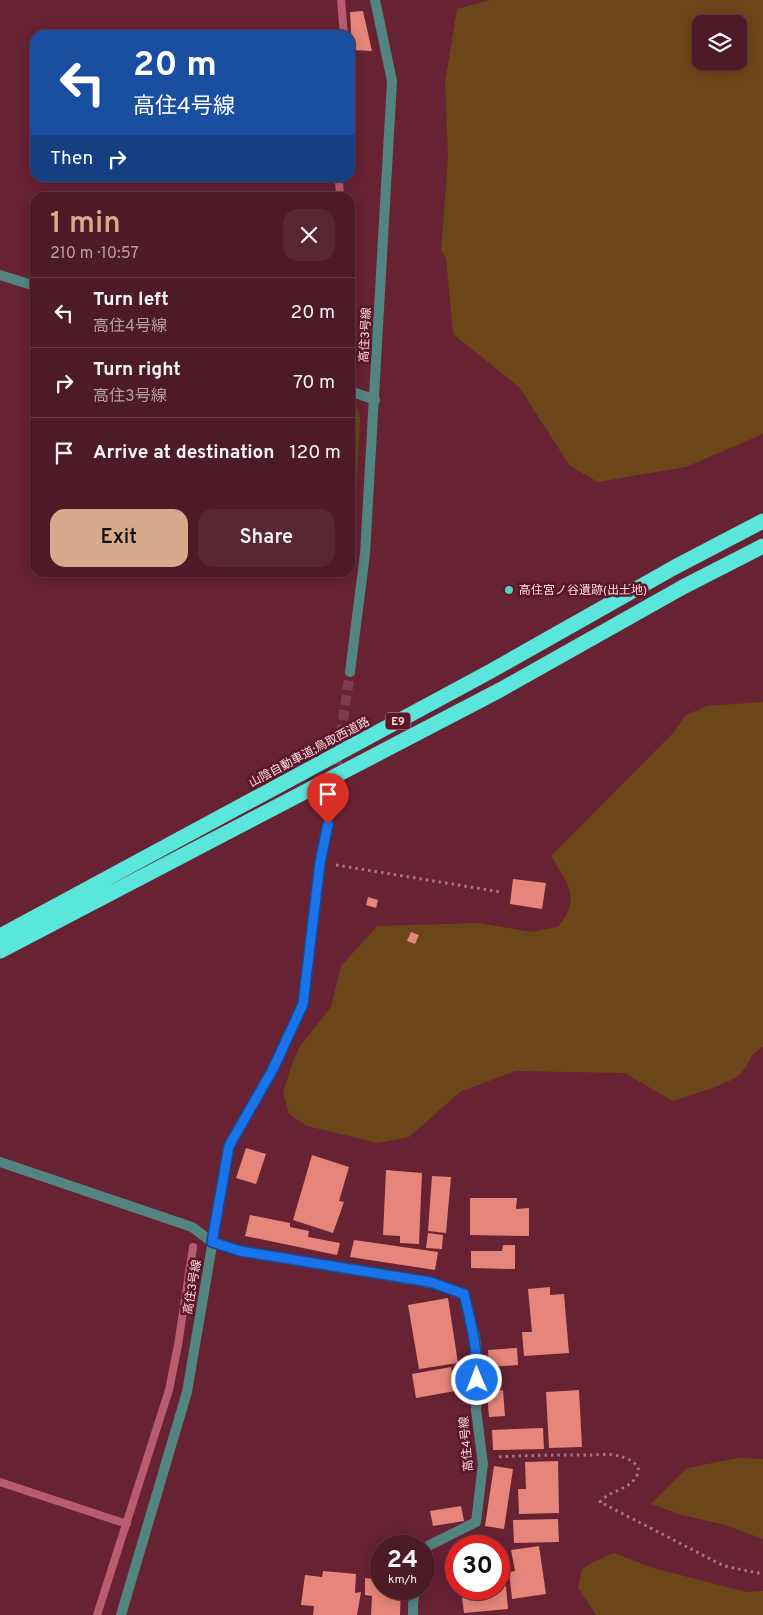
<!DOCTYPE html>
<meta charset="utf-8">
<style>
:root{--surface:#4d1a27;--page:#572733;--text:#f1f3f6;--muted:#b3a1a7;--line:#643844;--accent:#d6ab8b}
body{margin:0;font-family:Overpass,"Noto Sans JP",sans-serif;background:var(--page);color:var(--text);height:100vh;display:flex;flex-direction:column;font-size:19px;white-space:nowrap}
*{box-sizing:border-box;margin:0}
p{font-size:16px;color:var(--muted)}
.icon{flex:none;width:28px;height:28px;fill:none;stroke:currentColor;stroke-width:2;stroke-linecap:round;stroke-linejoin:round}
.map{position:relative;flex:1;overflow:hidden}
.side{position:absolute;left:30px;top:192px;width:325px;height:385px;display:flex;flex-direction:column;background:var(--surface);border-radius:15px;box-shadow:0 2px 12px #0003,0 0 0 1px var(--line)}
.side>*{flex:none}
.top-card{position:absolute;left:30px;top:30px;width:325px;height:152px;border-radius:15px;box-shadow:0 2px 12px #0003,0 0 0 1px var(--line);background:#1a4fa0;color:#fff;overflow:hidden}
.buttons{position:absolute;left:692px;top:15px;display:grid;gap:10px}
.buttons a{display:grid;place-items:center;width:55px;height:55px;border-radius:10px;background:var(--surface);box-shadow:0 2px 12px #0003,0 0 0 1px var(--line);font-size:25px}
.speed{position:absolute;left:370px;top:1535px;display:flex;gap:10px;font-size:25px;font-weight:700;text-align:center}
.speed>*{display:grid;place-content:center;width:65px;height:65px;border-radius:50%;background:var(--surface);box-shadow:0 2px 12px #0003,0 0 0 1px var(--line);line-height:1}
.speed small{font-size:12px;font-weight:400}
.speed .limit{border:8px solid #d22;background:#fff;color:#111}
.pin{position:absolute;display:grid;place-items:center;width:42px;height:42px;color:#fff;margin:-51px -21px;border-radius:50% 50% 50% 0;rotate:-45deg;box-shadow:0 0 5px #0007}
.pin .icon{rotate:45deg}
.me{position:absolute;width:55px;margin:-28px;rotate:359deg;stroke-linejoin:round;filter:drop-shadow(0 0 4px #0008)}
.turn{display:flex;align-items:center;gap:18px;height:105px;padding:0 20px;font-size:22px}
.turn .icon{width:65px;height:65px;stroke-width:2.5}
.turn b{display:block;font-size:35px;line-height:42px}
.then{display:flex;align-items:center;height:48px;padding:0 20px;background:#0003;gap:10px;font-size:19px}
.round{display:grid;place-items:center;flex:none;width:52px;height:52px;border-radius:15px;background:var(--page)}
.overview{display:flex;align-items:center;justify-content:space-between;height:85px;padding:0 20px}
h1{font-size:30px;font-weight:600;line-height:38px;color:var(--accent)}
.action{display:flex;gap:10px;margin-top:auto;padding:10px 20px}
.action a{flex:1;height:58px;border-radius:15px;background:var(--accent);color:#111;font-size:20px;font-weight:600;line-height:58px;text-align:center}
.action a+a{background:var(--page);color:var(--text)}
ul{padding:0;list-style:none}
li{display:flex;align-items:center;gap:15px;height:70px;padding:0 20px;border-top:1px solid var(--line)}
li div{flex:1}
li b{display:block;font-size:19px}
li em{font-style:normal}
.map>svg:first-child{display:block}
</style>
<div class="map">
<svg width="763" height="1615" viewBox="0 0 763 1615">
<rect width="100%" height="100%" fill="#672234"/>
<path fill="#6b4619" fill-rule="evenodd" d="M489,0H763V434L686,467L598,482L570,466L519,387L453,334L446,258L441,251L448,157L445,83L457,9ZM701,24H739V61H701Z
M350,401C358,406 360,412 360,421L352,565H350Z
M763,702V1047C748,1055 751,1062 741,1073C730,1085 689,1095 673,1101L624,1073L515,1071L460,1092L409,1137L378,1143L307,1126L289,1114L283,1093L292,1064L300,1046L331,1007L341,966L377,926L479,923L531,932L558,927C582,897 568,884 551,856L673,733L686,715L707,706Z
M738,1458L763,1459V1539L725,1525L682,1515L651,1504L687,1468Z
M614,1553L653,1568L746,1592L763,1591V1615H596L578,1588L582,1569L593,1562Z"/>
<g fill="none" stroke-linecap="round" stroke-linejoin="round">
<path stroke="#b95c70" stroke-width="8" d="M341,0L344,35
M339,178L340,198
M0,1482L127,1524
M97,1615L169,1390L178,1345L193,1247"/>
</g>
<path fill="#e68579" d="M363,11L372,51L352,50L350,12Z
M513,879L546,883L542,909L510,904Z
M368,897L378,900L376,908L366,905Z
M411,932L419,935L415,944L407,941Z
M246,1148L266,1154L256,1184L236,1178Z
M312,1155L349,1167L339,1201L344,1202L333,1233L293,1220Z
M386,1170L422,1173L419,1244L400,1243V1236L383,1235Z
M432,1176L451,1177L446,1233L428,1231Z
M470,1198H517L516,1209L529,1208V1236L470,1235Z
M250,1215L290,1223V1227L309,1231L308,1237L340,1243L337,1255L245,1236Z
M428,1233L443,1235L442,1249L426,1248Z
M354,1240L438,1252L435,1270L350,1257Z
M503,1245H515V1269L471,1268V1251H502Z
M550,1287V1295L564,1294L569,1353L524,1356L522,1332H532L528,1289Z
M448,1298L458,1363L419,1369L408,1305Z
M517,1348L518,1365L489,1367L488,1350Z
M451,1367L455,1391L416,1398L412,1374Z
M503,1390L505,1416L489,1417L487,1392Z
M579,1390L582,1447L549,1448L546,1392Z
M543,1428L544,1449L493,1450L492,1430Z
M558,1461L559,1513L519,1514L518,1489H526L525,1462Z
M494,1466L513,1469L504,1529L485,1526Z
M461,1506L464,1521L433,1526L430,1511Z
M558,1519L559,1542L514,1543L513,1520Z
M539,1546L546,1594L512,1599L509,1572L515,1571L511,1550Z
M323,1571L356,1574L355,1593L361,1592L357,1615H313L314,1606L301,1605L305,1575L322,1577Z
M365,1578L381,1580V1589H401L400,1615H371L372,1596L365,1595Z
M499,1586H506L508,1609L464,1613L461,1590L499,1589Z"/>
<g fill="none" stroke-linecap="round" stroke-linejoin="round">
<path stroke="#7e3d4e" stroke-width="10" stroke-dasharray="10 5" stroke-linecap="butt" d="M328,824L350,672"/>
<path stroke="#ab7581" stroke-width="3" stroke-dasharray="2.5 4" stroke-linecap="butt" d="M336,865L501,892
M499,1457C529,1455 558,1455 588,1455C598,1455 610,1453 619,1456C627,1458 643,1464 637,1475C630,1490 610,1490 600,1502L724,1566L763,1574"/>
<path stroke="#538580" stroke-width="10" d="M0,275L35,286
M350,391L375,400
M0,1162L192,1227L212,1242L240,1251L430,1283L464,1294L475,1337L478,1364L476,1410L483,1464L476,1522L424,1548
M413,1615V1604L415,1589"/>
<path stroke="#538580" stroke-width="10" d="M350,672L365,554L392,81L375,0
M121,1615L187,1392L229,1146L273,1069L303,1004L320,863L328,824"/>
<path stroke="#5ae6db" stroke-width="15" d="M0,936L491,671L675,567L763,521
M0,951L500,690L683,587L763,546"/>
</g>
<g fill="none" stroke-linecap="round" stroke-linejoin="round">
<defs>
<path id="route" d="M328,824L320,863L303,1004L273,1069L229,1146L212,1242L240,1251L430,1282L464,1294C471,1323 478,1350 477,1380"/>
</defs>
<use href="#route" stroke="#114b97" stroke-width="12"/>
<use href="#route" stroke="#1a73e8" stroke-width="9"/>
</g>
<circle fill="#56cec4" stroke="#5b162a" stroke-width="2" cx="509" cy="590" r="5"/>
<g text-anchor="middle" stroke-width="5" stroke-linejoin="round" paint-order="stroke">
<rect fill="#5b162a" stroke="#cc9ea8" stroke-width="1" x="385.5" y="712.5" width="25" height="17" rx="4"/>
<g font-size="11" font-weight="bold" fill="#fdd9de">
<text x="398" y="725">E9</text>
</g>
<g font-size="12" fill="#fdd9de" stroke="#5b162a">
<text transform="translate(365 335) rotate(-87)" y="4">高住3号線</text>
<text transform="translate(309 752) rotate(-28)" y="4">山陰自動車道;鳥取西道路</text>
<text transform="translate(192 1287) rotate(-80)" y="4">高住3号線</text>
<text transform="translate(466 1444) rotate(-95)" y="4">高住4号線</text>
</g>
<g font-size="12" fill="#fdd9de" stroke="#5b162a" text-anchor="start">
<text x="519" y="594">高住宮ノ谷遺跡(出土地)</text>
</g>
</g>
</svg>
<div class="buttons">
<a><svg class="icon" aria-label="layers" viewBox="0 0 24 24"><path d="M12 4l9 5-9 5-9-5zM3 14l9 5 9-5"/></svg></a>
</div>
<div class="speed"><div>24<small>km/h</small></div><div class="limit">30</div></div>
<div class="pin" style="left:328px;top:824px;background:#d93025"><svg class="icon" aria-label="arrive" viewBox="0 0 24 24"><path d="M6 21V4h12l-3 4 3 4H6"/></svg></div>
<svg class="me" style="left:477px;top:1380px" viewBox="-20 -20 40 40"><circle r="17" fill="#1a73e8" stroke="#fff" stroke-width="3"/><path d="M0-11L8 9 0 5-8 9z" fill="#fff"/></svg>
<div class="top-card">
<div class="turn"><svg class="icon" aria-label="left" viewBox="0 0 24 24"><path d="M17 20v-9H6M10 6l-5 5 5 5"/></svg><div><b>20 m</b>高住4号線</div></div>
<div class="then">Then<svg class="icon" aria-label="right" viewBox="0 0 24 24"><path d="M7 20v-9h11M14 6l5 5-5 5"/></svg></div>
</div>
<section class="side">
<div class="overview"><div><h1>1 min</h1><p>210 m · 10:57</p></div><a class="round"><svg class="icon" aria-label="close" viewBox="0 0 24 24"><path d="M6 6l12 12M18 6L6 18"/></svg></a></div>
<ul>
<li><svg class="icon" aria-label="left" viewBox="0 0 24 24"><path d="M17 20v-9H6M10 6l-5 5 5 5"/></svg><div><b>Turn left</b><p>高住4号線</p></div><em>20 m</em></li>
<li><svg class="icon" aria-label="right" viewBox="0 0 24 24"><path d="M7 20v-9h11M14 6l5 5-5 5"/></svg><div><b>Turn right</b><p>高住3号線</p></div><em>70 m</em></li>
<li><svg class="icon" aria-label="arrive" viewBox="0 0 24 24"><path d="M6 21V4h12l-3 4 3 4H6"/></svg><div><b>Arrive at destination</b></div><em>120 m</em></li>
</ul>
<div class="action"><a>Exit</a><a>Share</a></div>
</section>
</div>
